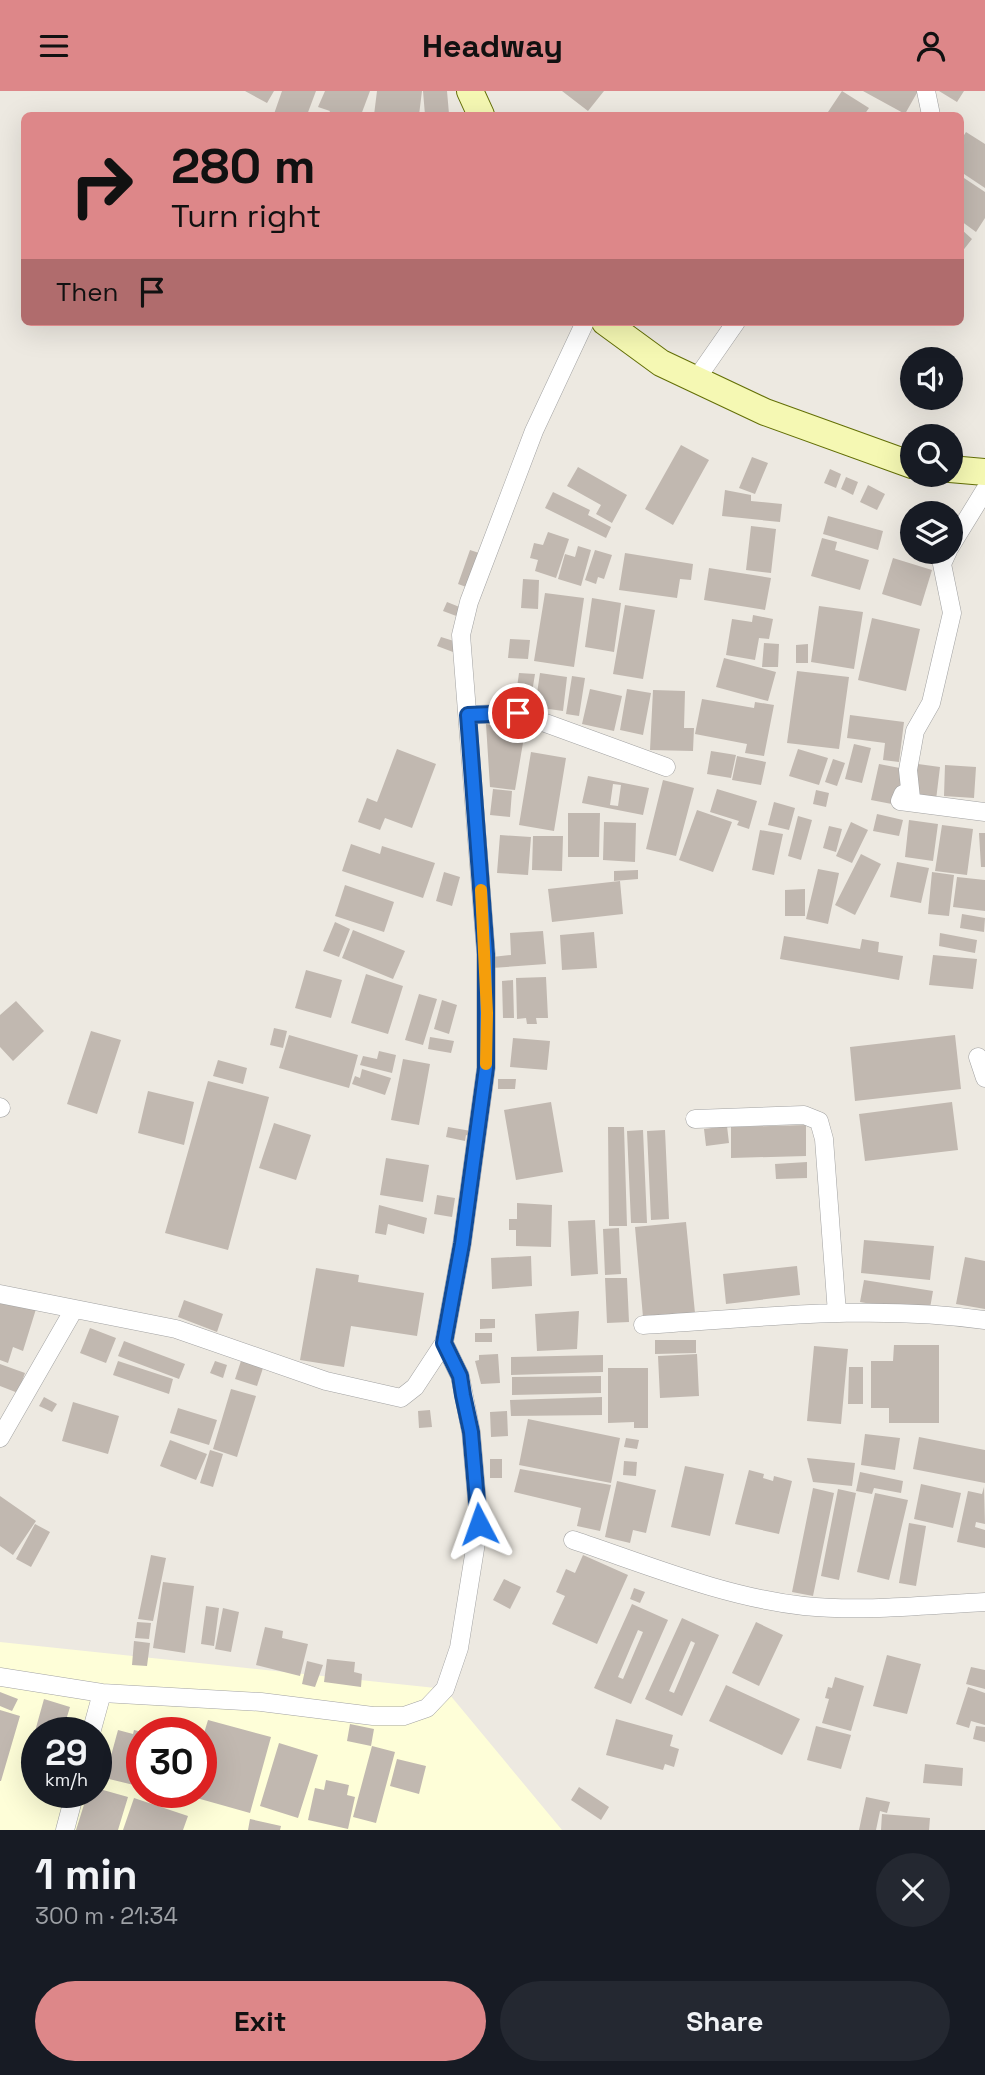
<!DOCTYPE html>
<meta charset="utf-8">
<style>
:root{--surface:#171b24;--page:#242831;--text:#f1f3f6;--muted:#9ea1a6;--accent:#dd8789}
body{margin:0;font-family:"Space Grotesk",sans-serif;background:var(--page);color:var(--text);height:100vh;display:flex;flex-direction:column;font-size:26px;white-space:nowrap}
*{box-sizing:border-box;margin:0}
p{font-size:23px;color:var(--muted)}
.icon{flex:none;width:38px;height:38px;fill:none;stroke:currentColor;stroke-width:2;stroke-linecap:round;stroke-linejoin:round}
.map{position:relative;height:1739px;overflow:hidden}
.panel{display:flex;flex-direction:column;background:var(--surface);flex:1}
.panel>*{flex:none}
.top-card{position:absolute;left:21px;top:21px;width:943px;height:214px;border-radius:10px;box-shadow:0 7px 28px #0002;background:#dd8789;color:#111;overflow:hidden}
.buttons{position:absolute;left:900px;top:256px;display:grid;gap:14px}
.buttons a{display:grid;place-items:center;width:63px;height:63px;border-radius:50%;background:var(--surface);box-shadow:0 7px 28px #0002;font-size:35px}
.speed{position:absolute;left:21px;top:1626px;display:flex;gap:14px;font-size:35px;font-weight:700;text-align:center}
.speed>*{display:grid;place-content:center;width:91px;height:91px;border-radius:50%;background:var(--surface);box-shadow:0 7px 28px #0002;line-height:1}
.speed small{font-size:18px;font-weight:400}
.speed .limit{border:10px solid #d22;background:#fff;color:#111}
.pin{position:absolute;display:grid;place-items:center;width:60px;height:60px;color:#fff;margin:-30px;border:4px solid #fff;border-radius:50%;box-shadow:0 2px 7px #0007}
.me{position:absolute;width:77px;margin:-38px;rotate:356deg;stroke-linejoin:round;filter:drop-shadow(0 0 5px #0008)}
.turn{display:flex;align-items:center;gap:24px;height:147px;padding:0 35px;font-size:32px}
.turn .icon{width:91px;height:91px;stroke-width:2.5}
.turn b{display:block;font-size:49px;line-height:60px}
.then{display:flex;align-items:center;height:66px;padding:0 35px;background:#0003;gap:14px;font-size:26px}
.round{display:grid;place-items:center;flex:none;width:74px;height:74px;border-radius:37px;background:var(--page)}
.head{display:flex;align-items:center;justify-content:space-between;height:119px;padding:0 35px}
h1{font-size:42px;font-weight:700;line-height:52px}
.action{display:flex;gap:14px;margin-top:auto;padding:14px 35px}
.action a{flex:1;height:80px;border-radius:42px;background:var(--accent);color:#111;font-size:28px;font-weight:700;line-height:80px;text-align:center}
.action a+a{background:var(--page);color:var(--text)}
header{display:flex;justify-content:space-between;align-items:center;height:91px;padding:0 35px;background:var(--accent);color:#111;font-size:32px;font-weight:700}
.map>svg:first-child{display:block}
</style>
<header><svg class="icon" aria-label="menu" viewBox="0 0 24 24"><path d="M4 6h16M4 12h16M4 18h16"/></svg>Headway<svg class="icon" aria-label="person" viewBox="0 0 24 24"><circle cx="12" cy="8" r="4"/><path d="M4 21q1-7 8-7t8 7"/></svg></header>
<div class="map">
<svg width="985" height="1739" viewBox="0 0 985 1739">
<rect width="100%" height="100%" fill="#ede9e1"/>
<path fill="#fefed8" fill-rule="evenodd" d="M0,1551L445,1598L562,1739H0ZM37,1642H96V1701H37ZM142,1642H201V1701H142Z"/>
<path fill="#c1b8b0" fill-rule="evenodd" d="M245,0H274L267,12Z
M282,0H316L307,24L274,23Z
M325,0H370L361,24H328L330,20L318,16Z
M377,0H422L419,24H374Z
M423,0H447L449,23L425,24Z
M562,0H604L588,20Z
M842,0L869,17L864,24H826Z
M863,0H918L905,23Z
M939,0H964L957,11Z
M966,41L985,53V97L961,81V49Z
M961,85L985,101V127L976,141L961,130Z
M961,138L972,148L961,162Z
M681,354L709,369L673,434L645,418Z
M752,366L768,372L755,403L739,397Z
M578,376L627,404L612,432L596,423L601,414L567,395Z
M830,378L841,383L836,397L824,392Z
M846,386L858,391L853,404L841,398Z
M868,394L885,403L877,419L860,411Z
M725,399L751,404V410L782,413L780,431L722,425Z
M553,401L590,419L588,424L611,436L606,447L545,417Z
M828,425L883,440L878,459L823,443Z
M751,435L776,438L771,482L746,479Z
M548,441L569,448L556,487L535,480L538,469L530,467L534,452L543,454Z
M822,447L837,451L835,459L869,469L860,499L811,485Z
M578,455L591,459L581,495L558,488L565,463L575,466Z
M470,459L482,463L469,497L458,493Z
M595,459L612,464L604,488L598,486L596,493L585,489Z
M625,462L693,473L691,489L680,488L677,507L619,499Z
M893,467L932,479L921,515L882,503Z
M709,477L771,487L765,519L704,509Z
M523,488L539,489L538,518L521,517Z
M545,502L584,507L574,576L534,570Z
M592,507L621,512L614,561L585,556Z
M447,511L462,517L459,526L443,520Z
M625,514L655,519L643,588L613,583Z
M819,515L863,521L854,578L811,571Z
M753,524L773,528L769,548L759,547L755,569L726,564L732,528L752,531Z
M872,527L920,538L906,600L858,589Z
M441,546L457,551L453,561L437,555Z
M510,548L530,549L528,568L508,567Z
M764,552L779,553L778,576H762Z
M808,553V572H796V554Z
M724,567L776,581L768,610L716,596Z
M797,580L849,586L839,658L787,652Z
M519,582L535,583L530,614L515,611Z
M540,582L567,586L563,620L535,616Z
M572,585L585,587L579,625L566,623Z
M590,598L622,605L614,640L582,633Z
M627,598L651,602L643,644L620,639Z
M653,599L685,600L684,637H694L693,660L650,659Z
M702,608L754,617L755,611L774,614L764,665L745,662L747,653L695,643Z
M850,624L904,631L899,671L883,669L885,652L847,647Z
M486,633L525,640L515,699L490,696Z
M854,653L871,657L862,692L845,688Z
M397,658L436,673L412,737L385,727L380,739L358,731L367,707L377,711Z
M798,658L828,667L819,694L789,685Z
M711,660L736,664L731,687L707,683Z
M531,661L566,667L554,740L519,734Z
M737,665L766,671L761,694L732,689Z
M833,668L845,672L837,695L825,691Z
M879,673L905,678L897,714L871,709Z
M918,673L940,676L936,709L913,706Z
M945,674L976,676L974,707L944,705Z
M588,685L649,697L643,724L582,712ZM613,693L621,694L618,715L610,714Z
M663,689L694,697L676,765L646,758Z
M493,698L512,700L510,726L490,724Z
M717,698L757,710L749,738L737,734L739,730L710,721Z
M816,699L829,702L826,716L813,713Z
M774,711L795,717L789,739L768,734Z
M697,719L732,731L713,781L679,769Z
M568,722H600L599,766H568Z
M877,723L903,729L899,745L873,740Z
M798,725L812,729L801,769L788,765Z
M909,729L938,733L933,770L905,766Z
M604,731L636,732L635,771L603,769Z
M851,731L868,739L852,772L836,765Z
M942,734L973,738L967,784L935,780Z
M829,735L842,738L836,761L823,757Z
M760,739L783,743L774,784L752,779Z
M979,742H985V776H981Z
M500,744L531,746L528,784L497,782Z
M533,745H563L562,780L532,779Z
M351,753L380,763L382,755L435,772L423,807L342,780Z
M861,763L881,773L855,824L835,814Z
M897,771L929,777L921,812L890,806Z
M818,778L839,782L828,833L806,828Z
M638,779V788L614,790V780Z
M444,781L460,786L452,815L436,810Z
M932,781L954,784L949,825L928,823Z
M957,786L985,789V820L953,816Z
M620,790L623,823L552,831L548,798Z
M345,794L394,811L384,841L335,825Z
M805,798V825H785V799Z
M962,823L985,827L984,841L960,837Z
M335,831L350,838L339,866L323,860Z
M353,839L405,860L393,888L342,867Z
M543,840L546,873L492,877V866L511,864L510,842Z
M594,841L597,877L562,879L560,844Z
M940,842L977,849L975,862L939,855Z
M784,845L860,858L862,848L879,851L878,861L903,865L899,889L780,868Z
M933,864L977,868L973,898L929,894Z
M306,879L342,889L331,927L295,917Z
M366,883L403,895L388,943L351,932Z
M546,886L548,927H536L537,933H527L526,927L517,928L516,887Z
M513,889L514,927H503L502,890Z
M419,903L437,908L423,954L405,949Z
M442,909L457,914L449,943L434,938Z
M16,910L44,940L13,970L0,956V924Z
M274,937L287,940L283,957L270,954Z
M91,940L121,949L97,1023L67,1013Z
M289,944L358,964L349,997L279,977Z
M955,944L961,998L855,1010L850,956Z
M430,946L454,950L451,962L428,958Z
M513,947L550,950L547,979L510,976Z
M379,960L396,964L392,982L360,974L363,965L377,968Z
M403,968L430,973L419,1034L391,1029Z
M218,969L247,977L243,993L213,985Z
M362,978L391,987L385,1004L352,993L355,985L360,987Z
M498,988H516L515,998H498Z
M208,990L269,1006L228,1159L165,1142Z
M148,1000L194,1011L184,1054L138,1042Z
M551,1011L563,1081L516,1089L504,1019Z
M952,1011L958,1059L865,1070L859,1023Z
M274,1032L311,1044L296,1089L259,1077Z
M806,1034V1065L731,1067V1036Z
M727,1035L729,1052L706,1055L704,1038Z
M448,1036L471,1040L470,1045L466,1044L465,1050L446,1046Z
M608,1036H624L627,1135H609Z
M643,1039L647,1132H631L627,1040Z
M665,1039L669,1128L651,1129L647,1040Z
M386,1067L429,1074L423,1111L380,1104Z
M807,1071V1087L776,1088L775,1073Z
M437,1104L455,1107L452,1126L434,1123Z
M517,1112L552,1114L551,1156L516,1155V1139H509V1128H517Z
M379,1114L427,1127L424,1143L388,1133L386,1144L375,1142Z
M595,1129L598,1183L571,1185L568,1130Z
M686,1131L695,1222L643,1226L635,1136Z
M619,1137L621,1183L605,1184L603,1138Z
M864,1149L934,1155L930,1189L861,1182Z
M531,1165L532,1195L492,1198L491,1167Z
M965,1166L985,1170V1218L956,1213Z
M797,1175L800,1204L726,1213L723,1183Z
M316,1177L359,1184L358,1191L424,1202L417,1245L351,1235L344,1276L300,1269Z
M605,1187H627L629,1231L607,1232Z
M864,1189L933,1200L929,1223L860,1211Z
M0,1206L36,1218L23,1260L13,1256L8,1272L0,1269Z
M184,1209L223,1223L217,1241L178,1226Z
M579,1220L577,1258L537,1260L535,1223Z
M480,1228H495V1237L480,1238Z
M90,1237L116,1247L106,1272L80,1262Z
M475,1242H492V1251H475Z
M655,1249H696V1262L655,1263Z
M124,1250L185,1273L179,1288L118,1265Z
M894,1254H939V1332H889V1317H871V1270H893Z
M814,1255L848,1258L841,1333L807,1330Z
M498,1263L500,1292L481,1293L475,1270L479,1269V1264Z
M697,1263L699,1305L660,1307L658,1265Z
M603,1264V1281L511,1284V1266Z
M118,1270L173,1288L169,1303L113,1284Z
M215,1270L227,1274L223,1287L210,1282Z
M241,1270L263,1277L257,1295L235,1288Z
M0,1273L25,1282L18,1302L0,1295Z
M849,1276H863V1313H848Z
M608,1277H648V1337H634V1331L608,1332Z
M601,1285V1302L512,1304V1286Z
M231,1298L256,1305L237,1366L213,1358Z
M44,1306L57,1313L52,1321L39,1315Z
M602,1306V1324L511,1325L510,1309Z
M73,1311L119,1325L108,1363L62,1350Z
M178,1317L217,1329L209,1354L170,1342Z
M430,1319L432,1336L419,1337L418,1320Z
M507,1320L508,1345L491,1346L490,1321Z
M528,1328L620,1347L611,1392L519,1374Z
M865,1343L900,1347L895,1379L861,1374Z
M919,1346L985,1359V1392L913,1378Z
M626,1347L639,1349L637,1358L624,1356Z
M170,1349L207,1363L196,1389L160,1375Z
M210,1359L223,1363L213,1396L200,1392Z
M807,1367L855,1372L852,1395L813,1391Z
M490,1368H502V1387H490Z
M624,1370L637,1371L636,1385L623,1384Z
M685,1375L724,1383L710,1445L671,1436Z
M520,1378L611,1394L600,1440L577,1435L581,1417L514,1401Z
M749,1379L764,1383L763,1387L773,1390L774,1385L792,1390L779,1443L735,1433Z
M860,1381L903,1390L901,1402L874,1397L872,1403L856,1400Z
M617,1390L656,1399L646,1442L633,1439L630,1452L605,1446Z
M921,1393L961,1402L953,1437L914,1428Z
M984,1396L985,1433L976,1431L975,1436L985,1439V1457L957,1451L968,1400L982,1403Z
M813,1397L834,1402L813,1505L792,1501Z
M838,1398L856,1402L839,1489L821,1485Z
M875,1402L908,1409L889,1489L857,1481Z
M0,1405L36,1430L13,1464L0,1455Z
M909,1432L926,1435L916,1495L899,1492Z
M35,1433L50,1441L31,1476L16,1468Z
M151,1464L166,1467L153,1530L138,1528Z
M583,1464L628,1484L597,1553L552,1533L565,1505L556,1501L566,1478L575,1482Z
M504,1488L521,1496L510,1518L493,1509Z
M163,1491L194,1495L185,1562L153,1557Z
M634,1497L645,1501L640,1512L630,1508Z
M632,1513L668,1529L631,1613L594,1597ZM638,1539L643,1541L623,1588L618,1586Z
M206,1515L219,1517L214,1555L201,1553Z
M223,1517L239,1521L231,1561L215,1558Z
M682,1527L719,1544L682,1625L645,1608ZM691,1550L695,1552L674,1602L669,1600Z
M137,1531L151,1532L149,1548L135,1547Z
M756,1531L783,1544L759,1595L732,1582Z
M265,1536L283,1540L282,1547L308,1553L300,1585L256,1574Z
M134,1550L150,1552L147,1575L132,1574Z
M887,1564L921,1573L907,1623L873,1615Z
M327,1568L355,1571L354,1581L362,1583L361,1596L324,1591Z
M307,1570L323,1574L315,1596L302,1593Z
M971,1576L985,1579V1598L966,1593Z
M835,1586L864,1595L851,1640L822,1632L829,1608L825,1607L828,1596L832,1597Z
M726,1594L800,1628L782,1664L709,1630Z
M968,1596L985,1602V1634L971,1630L969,1637L956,1633Z
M0,1601L18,1608L12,1620L0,1615Z
M44,1608L70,1616L62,1642H37V1672L27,1669Z
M0,1619L20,1625L1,1690H0Z
M616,1628L673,1644L670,1655L679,1658L674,1676L665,1673L663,1679L606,1664Z
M208,1629L271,1646L250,1722L186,1704L187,1701H201V1652Z
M350,1633L374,1638L371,1655L347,1650Z
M816,1635L851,1644L841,1678L807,1669Z
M976,1635L985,1636V1651L973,1648Z
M118,1639L133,1643L134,1639L142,1641V1696L105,1687Z
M279,1652L318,1664L298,1727L260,1715Z
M372,1655L395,1661L376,1732L353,1726Z
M397,1668L426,1675L419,1703L390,1695Z
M925,1673L963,1677L962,1695L923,1692Z
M326,1689L349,1694L347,1704L355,1706L348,1738L308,1729L315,1697L324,1699Z
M579,1696L609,1716L601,1729L571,1709Z
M96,1697L128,1706L118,1739H76L88,1701H96Z
M159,1701H180L177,1712L158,1707Z
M866,1706L890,1711L887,1722L880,1720L876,1739H859Z
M134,1707L188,1725L183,1739H123Z
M882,1723L930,1727L929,1739H881Z
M250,1728L281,1735L280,1739H248Z"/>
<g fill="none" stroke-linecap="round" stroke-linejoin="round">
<defs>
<path id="minor" d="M926,0L931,24
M697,287L736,231
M950,456L985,399
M948,460L942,473L952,522L931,612L915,640L908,679L911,707L903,703L900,710L985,721
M468,624L518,622L666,676
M978,966L985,987
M0,1016L1,1017
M695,1028L804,1024L819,1030L824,1048L837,1222
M0,1203L176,1238L326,1290L401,1307L415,1296L444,1252L462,1153L486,977V863L461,544L469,511L534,340L585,231
M643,1234C757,1227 872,1213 985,1229
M0,1347L73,1220
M573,1449C648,1474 724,1506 804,1515C863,1521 925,1514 985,1511
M0,1586L102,1602L261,1611L373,1625H404L427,1617L445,1598L459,1557L479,1433L471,1341L460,1285L444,1252
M91,1642L102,1602
M65,1739L75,1701"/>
<path id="secondary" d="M470,0L481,24
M605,231L661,272L765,321L912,374
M950,378L985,381"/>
</defs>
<use href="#minor" stroke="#a2a2a2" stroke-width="19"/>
<use href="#secondary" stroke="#636f06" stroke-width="28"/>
<use href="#minor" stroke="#fff" stroke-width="18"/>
<use href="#secondary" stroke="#f5f8b3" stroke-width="26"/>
</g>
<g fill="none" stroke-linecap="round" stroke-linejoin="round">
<defs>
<path id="route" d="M479,1433L471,1341L463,1304L460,1285L444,1252L462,1153L486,977V863L468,624L518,622"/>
</defs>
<use href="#route" stroke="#114b97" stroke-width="18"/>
<use href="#route" stroke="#1a73e8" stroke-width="12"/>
<path stroke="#f59e0b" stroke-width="12" d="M481,799L487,922L486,973"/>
</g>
</svg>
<div class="buttons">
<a><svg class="icon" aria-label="sound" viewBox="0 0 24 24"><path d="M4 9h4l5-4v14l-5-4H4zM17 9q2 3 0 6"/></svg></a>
<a><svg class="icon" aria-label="search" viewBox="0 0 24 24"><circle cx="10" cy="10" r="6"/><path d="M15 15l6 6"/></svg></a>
<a><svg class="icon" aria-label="layers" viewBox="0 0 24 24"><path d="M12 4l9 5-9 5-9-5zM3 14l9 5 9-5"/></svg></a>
</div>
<div class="speed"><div>29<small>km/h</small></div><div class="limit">30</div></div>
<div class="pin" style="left:518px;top:622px;background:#d93025"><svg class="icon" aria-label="arrive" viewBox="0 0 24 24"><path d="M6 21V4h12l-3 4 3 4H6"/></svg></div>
<svg class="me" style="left:479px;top:1433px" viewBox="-20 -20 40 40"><path d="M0-17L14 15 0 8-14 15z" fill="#1a73e8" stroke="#fff" stroke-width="4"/></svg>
<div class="top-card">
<div class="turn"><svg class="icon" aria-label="right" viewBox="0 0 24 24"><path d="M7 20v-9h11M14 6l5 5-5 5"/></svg><div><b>280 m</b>Turn right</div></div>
<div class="then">Then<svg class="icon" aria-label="arrive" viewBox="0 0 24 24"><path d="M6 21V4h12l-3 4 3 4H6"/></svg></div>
</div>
</div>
<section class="panel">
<div class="head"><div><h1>1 min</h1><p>300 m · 21:34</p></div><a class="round"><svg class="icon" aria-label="close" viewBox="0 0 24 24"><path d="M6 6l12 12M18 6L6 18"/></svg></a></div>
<div class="action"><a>Exit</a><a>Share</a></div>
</section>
